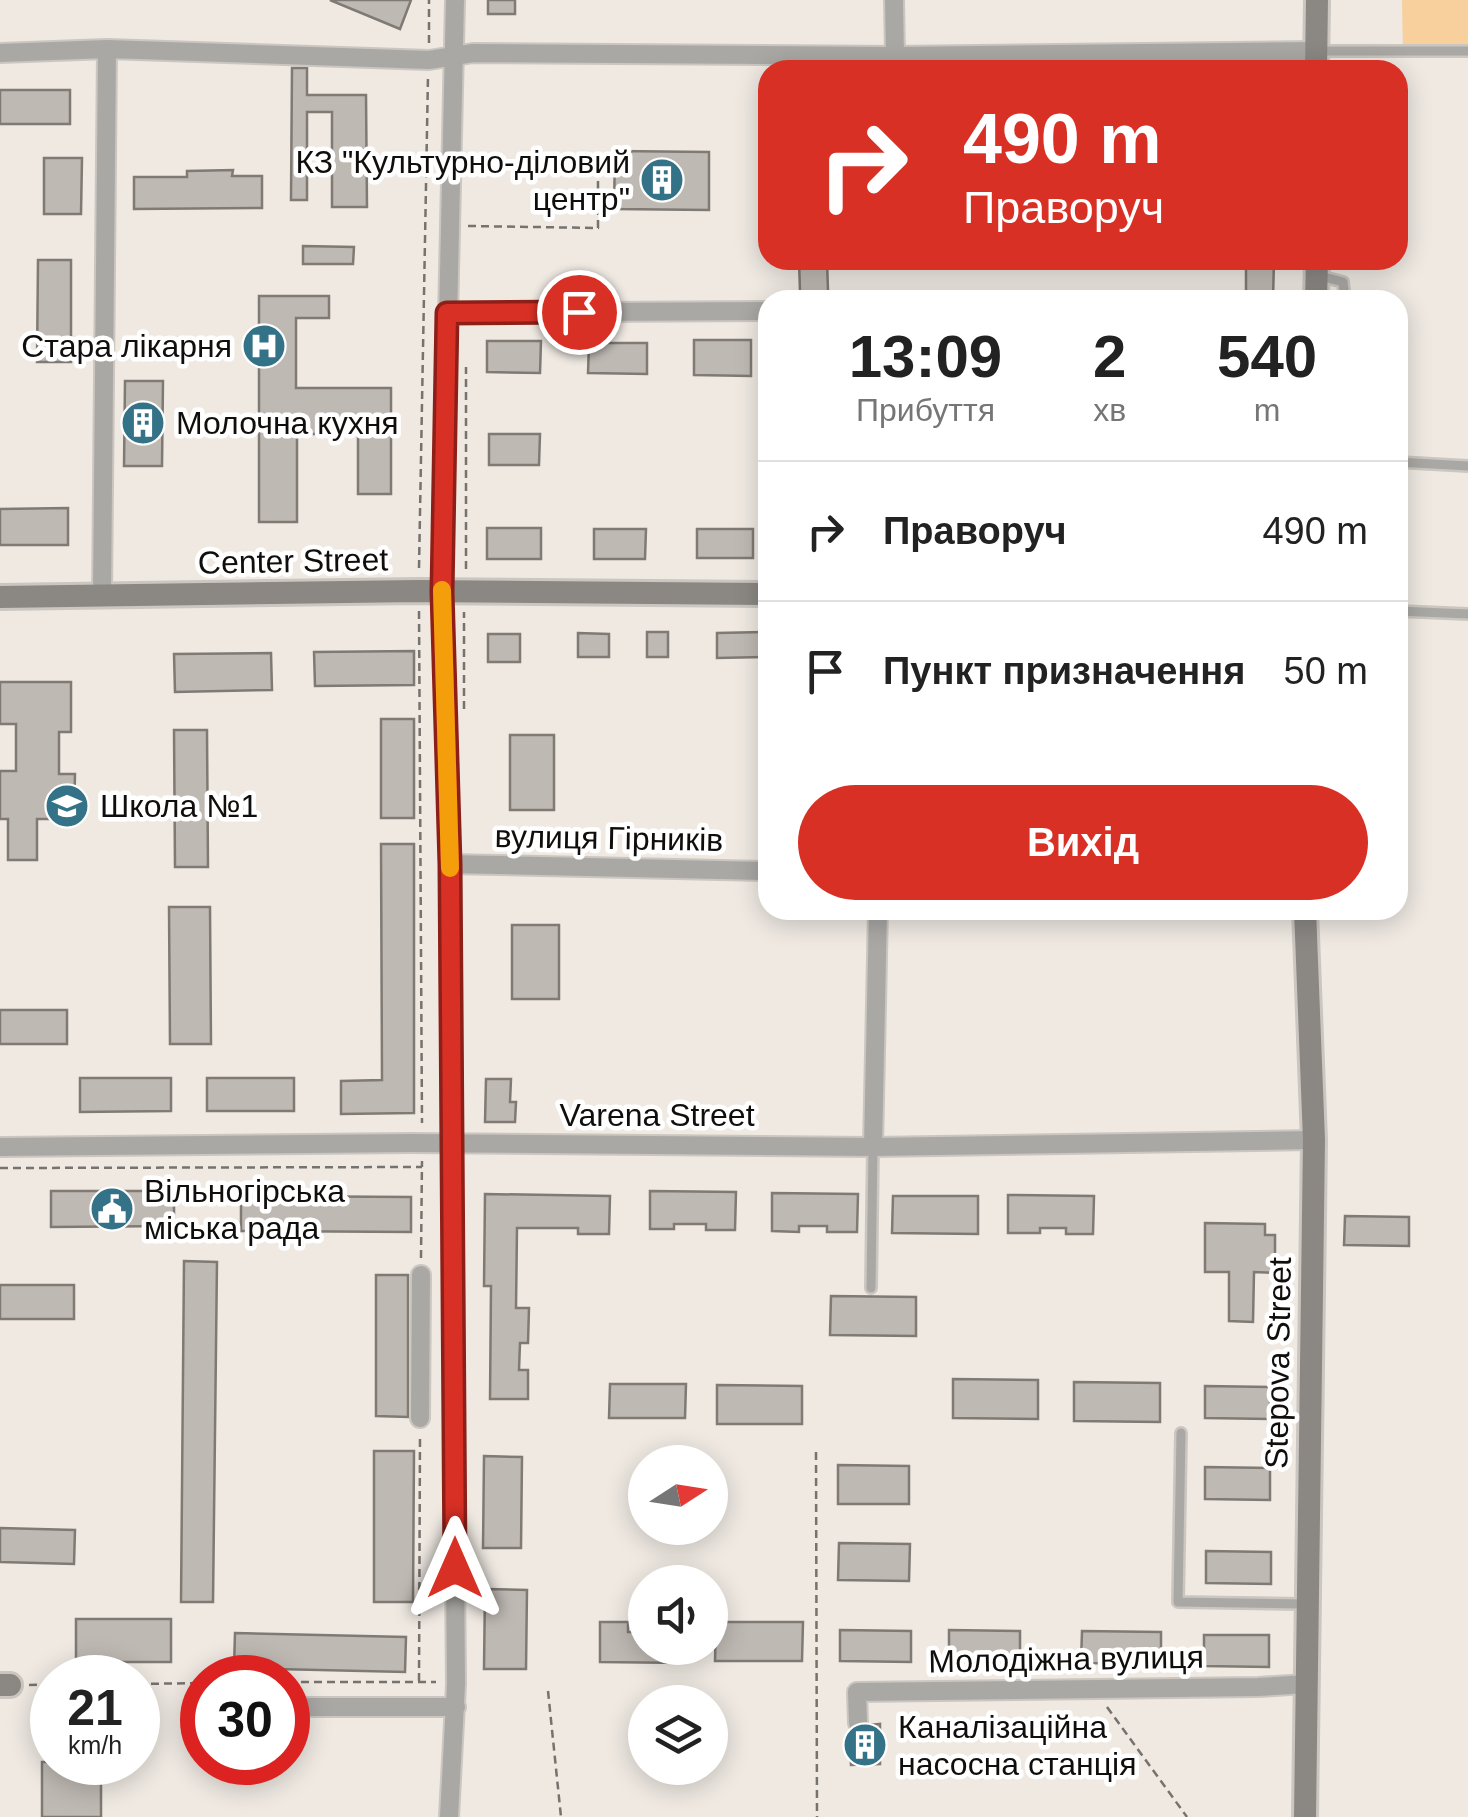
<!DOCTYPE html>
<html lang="uk">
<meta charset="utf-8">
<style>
:root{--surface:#fff;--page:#f6f6f6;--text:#222;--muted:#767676;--line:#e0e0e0;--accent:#d93025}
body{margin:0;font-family:Arial,sans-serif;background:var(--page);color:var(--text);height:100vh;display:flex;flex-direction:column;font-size:38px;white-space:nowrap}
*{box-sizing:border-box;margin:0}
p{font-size:32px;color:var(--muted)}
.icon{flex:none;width:55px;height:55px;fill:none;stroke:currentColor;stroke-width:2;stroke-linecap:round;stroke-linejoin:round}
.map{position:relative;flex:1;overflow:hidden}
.sheet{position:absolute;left:758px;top:290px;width:650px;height:630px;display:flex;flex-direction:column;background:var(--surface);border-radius:30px;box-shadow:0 5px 25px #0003}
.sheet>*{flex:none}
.banner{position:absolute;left:758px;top:60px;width:650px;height:210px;border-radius:30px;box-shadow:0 5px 25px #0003;background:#d93025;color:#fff;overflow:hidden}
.needle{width:65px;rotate:78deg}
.buttons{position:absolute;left:628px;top:1445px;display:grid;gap:20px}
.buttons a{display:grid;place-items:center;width:100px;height:100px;border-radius:50%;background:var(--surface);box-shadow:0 5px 25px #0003;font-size:50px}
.speed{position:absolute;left:30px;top:1655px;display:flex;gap:20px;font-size:50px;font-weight:700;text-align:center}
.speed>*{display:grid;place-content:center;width:130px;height:130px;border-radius:50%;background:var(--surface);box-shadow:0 5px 25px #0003;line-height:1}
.speed small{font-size:25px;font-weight:400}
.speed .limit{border:15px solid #d22;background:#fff;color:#111}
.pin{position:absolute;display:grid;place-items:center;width:85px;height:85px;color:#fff;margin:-42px;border:5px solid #fff;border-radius:50%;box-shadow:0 2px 10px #0007}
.me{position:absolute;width:110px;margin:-55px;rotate:0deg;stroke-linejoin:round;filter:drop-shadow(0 0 8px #0008)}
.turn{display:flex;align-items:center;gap:35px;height:210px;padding:0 40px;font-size:45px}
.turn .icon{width:130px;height:130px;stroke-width:2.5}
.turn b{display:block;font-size:70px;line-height:85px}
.eta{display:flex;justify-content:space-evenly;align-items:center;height:170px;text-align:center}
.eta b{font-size:60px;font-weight:800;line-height:70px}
.action{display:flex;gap:20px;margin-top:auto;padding:20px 40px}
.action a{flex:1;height:115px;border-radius:60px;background:var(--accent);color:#fff;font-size:40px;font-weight:800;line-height:115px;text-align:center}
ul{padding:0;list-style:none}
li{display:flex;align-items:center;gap:30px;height:140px;padding:0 40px;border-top:2px solid var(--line)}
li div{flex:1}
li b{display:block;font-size:38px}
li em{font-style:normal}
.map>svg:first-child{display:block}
</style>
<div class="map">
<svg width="1468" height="1817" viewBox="0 0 1468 1817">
<rect width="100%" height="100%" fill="#efe9e2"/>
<path fill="#f8d09e" d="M1402,0H1468V51L1403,55Z"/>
<path fill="#bfb9b3" stroke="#7f7a74" stroke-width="2.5" d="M330,0H411L400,29Z
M488,0H515V14H488Z
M292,68H307V95H366L367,207H332V112H307V200H291Z
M0,90H70V124H0Z
M615,151L709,152V210L614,209Z
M44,158H82L81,214H44Z
M233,170L232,176H262V208L134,209V177H187V171Z
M303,246L354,247L353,264H303Z
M38,260H71V362H37Z
M799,260H827L828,291L800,292Z
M1246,260H1274L1273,300H1246Z
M259,296H329V318H296V388H391V494H358V434H297V522H259Z
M694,340H751V376L694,375Z
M487,341H541L540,373L487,372Z
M589,343H647V374L588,373Z
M125,381H163L162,466H124Z
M489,434H540L539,465H489Z
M68,508V545H0V509Z
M487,528H541V559H487Z
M594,529H646L645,559H594Z
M697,529H753V558H697Z
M647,632H668V657H647Z
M768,632V657L717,658V633Z
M578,633L609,634V657H578Z
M488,634H520V662H488Z
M414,651V685L315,686L314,652Z
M271,653L272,690L175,692L174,654Z
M0,682H71V732H59V774H75L74,819H37V860H8V819H0V771H16V724H0Z
M381,719H414V818H381Z
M174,730H207L208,867H175Z
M510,735H554V810H510Z
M381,844H414V1113L341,1114V1081L382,1080Z
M169,907H210L211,1044H170Z
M512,925H559V999H512Z
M0,1010H67V1044H0Z
M80,1078H171V1111L80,1112Z
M207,1078H294V1111H207Z
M486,1079H511L510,1102H516L515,1122H485Z
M51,1191H174V1226L51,1227Z
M650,1191L736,1192L735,1230H706V1224H674V1229H650Z
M772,1193L858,1194L857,1232H827V1226H799V1232L772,1231Z
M485,1194L610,1196L609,1234H578V1228H517L516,1308H529L528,1343H520L519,1370H528V1399H490L491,1286H484Z
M1008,1195L1094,1196L1093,1234H1066V1228H1040V1233H1008Z
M241,1196L411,1197V1232L241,1231Z
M893,1196H978V1234L892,1233Z
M1345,1216L1409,1217V1246L1344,1245Z
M1205,1223L1265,1224V1235H1275V1273L1254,1272L1253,1322L1229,1321V1272H1205Z
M184,1261L217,1262L213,1602H181Z
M376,1275H408V1417L376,1416Z
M0,1285H74V1319H0Z
M831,1296L916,1297V1336L830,1335Z
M953,1379L1038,1380V1419L953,1418Z
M1074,1382L1160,1383V1422L1074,1421Z
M610,1384H686L685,1418H609Z
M717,1385L802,1386V1424H717Z
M1205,1386L1270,1387V1419L1205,1418Z
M374,1451H414L413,1602H374Z
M484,1456L522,1457L521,1548H483Z
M838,1465L909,1466V1504H838Z
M1205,1467L1270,1468V1500L1205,1499Z
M0,1528L75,1530L74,1564L0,1562Z
M839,1543L910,1544L909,1581L838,1580Z
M1206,1551L1271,1552V1584L1206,1583Z
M485,1589L527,1590L526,1669H484Z
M76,1619H171V1662H76Z
M600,1622H628V1632H645V1648H684V1663L600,1662Z
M716,1622H803L802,1661H715Z
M840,1630L911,1631V1662L840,1661Z
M949,1630L1020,1631V1664L949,1663Z
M1082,1631L1161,1632V1664L1081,1663Z
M235,1633L406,1637L405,1672L234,1668Z
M1204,1635H1269V1667L1204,1666Z
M880,1724V1764L851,1765L850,1732L859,1735L865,1733L870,1725Z
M42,1762H101V1817H42Z"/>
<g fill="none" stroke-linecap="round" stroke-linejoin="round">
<defs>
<path id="lane" d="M1318,51H1468
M1320,276L1343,282L1345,300
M1398,462L1468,466
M1398,611L1468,614
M871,1288L873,1147
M1181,1433L1178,1602L1305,1604"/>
<path id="street" d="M894,0L895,56
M0,53L107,49L429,60L473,53L895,56L1315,51
M447,313L768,311
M102,596L107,49
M449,864L768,871
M0,1147L411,1143L873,1147L1314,1140
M873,1147L878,910
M420,1418L421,1275
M288,1707H456
M858,1723L857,1692L1258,1687L1307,1684
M449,1817L456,1684L449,864L442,592L455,0"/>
<path id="secondary" d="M1316,70L1317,0
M1316,300L1317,260
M0,597L418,591L768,594
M0,1685H10
M1305,1817L1314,1140L1305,910"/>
</defs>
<use href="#lane" stroke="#cbc6c0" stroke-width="14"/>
<use href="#street" stroke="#cbc6c0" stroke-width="22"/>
<use href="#secondary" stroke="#cbc6c0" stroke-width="28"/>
<path stroke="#76726e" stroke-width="2.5" stroke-dasharray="8 5" stroke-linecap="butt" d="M429,43V0
M468,226L598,228V159
M419,568L428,76
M466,569V367
M419,611L422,1123
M464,709V612
M0,1168L422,1167
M421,1258L422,1161
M816,1452L817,1817
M419,1681L420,1435
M288,1682H436
M138,1684L202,1683
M29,1685L52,1684
M548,1691L561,1817
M1107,1707L1187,1817"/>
<use href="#lane" stroke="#aaa8a5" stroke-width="9"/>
<use href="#street" stroke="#aaa8a5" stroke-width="18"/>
<use href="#secondary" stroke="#8b8884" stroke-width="22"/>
</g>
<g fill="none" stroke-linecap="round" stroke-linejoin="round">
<defs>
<path id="route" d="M455,1568L450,864L442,592L447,313L579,312"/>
</defs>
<use href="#route" stroke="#8d1f18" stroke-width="25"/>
<use href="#route" stroke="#d93025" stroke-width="18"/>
<path stroke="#f59e0b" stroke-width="18" d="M442,590L450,868"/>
</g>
<defs>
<symbol id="building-disc" viewBox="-11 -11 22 22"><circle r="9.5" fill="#337287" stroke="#fff"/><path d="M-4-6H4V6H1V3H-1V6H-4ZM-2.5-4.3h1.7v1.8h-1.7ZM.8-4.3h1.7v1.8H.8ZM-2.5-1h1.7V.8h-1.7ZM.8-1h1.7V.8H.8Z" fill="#fff"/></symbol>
<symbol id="hospital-disc" viewBox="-11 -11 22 22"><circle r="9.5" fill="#337287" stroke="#fff"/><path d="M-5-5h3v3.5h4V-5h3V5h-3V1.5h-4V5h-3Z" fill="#fff"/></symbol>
<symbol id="school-disc" viewBox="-11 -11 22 22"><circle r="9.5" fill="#337287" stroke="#fff"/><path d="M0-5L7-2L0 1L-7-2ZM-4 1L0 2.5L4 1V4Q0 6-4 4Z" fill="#fff"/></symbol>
<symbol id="civic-disc" viewBox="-11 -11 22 22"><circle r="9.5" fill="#337287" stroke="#fff"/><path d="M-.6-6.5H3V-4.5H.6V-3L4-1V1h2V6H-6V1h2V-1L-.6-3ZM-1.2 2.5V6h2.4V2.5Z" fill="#fff"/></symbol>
</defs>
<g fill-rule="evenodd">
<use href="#building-disc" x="637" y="155" width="50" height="50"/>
<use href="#hospital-disc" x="239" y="321" width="50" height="50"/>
<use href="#building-disc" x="118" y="398" width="50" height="50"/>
<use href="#school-disc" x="42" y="781" width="50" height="50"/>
<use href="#civic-disc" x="87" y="1184" width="50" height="50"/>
<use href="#building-disc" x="840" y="1720" width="50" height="50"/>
</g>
<g text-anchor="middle" stroke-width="9" stroke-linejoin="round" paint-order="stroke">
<g font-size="32" fill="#100e0c" stroke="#fff" text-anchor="start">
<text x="630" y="173" text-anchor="end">КЗ "Культурно-діловий<tspan x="630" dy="37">центр"</tspan></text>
<text x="232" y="357" text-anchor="end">Стара лікарня</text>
<text x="176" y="434">Молочна кухня</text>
<text x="100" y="817">Школа №1</text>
<text x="144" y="1202">Вільногірська<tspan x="144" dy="37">міська рада</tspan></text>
<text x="898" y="1738">Каналізаційна<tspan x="898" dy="37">насосна станція</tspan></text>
</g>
<g font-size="32" fill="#100e0c" stroke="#fff">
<text transform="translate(293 561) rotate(-1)" y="11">Center Street</text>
<text transform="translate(609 838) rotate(1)" y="11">вулиця Гірників</text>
<text x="657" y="1126">Varena Street</text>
<text transform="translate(1278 1363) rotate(-89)" y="11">Stepova Street</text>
<text transform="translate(1066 1659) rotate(-1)" y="11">Молодіжна вулиця</text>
</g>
</g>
</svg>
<div class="buttons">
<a><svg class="needle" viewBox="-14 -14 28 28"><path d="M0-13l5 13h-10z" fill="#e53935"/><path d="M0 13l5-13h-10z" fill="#767676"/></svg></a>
<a><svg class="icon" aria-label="sound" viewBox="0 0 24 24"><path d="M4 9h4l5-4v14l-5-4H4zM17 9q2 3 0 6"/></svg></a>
<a><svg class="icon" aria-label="layers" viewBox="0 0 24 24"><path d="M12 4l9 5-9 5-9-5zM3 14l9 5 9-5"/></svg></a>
</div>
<div class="speed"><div>21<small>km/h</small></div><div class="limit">30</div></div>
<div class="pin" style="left:579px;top:312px;background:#d93025"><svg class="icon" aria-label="arrive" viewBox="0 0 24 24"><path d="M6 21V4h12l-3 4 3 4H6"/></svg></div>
<svg class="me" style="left:455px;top:1568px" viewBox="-20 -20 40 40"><path d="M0-17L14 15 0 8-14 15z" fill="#d93025" stroke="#fff" stroke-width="4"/></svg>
<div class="banner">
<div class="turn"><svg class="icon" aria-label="right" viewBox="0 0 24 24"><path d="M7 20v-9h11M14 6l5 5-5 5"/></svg><div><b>490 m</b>Праворуч</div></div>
</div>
<section class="sheet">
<div class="eta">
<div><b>13:09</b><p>Прибуття</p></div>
<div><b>2</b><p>хв</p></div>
<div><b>540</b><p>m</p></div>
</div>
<ul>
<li><svg class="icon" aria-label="right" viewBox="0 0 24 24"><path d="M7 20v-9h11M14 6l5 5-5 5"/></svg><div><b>Праворуч</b></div><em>490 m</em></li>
<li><svg class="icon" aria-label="arrive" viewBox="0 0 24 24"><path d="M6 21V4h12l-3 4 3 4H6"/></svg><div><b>Пункт призначення</b></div><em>50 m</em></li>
</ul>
<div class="action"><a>Вихід</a></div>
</section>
</div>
